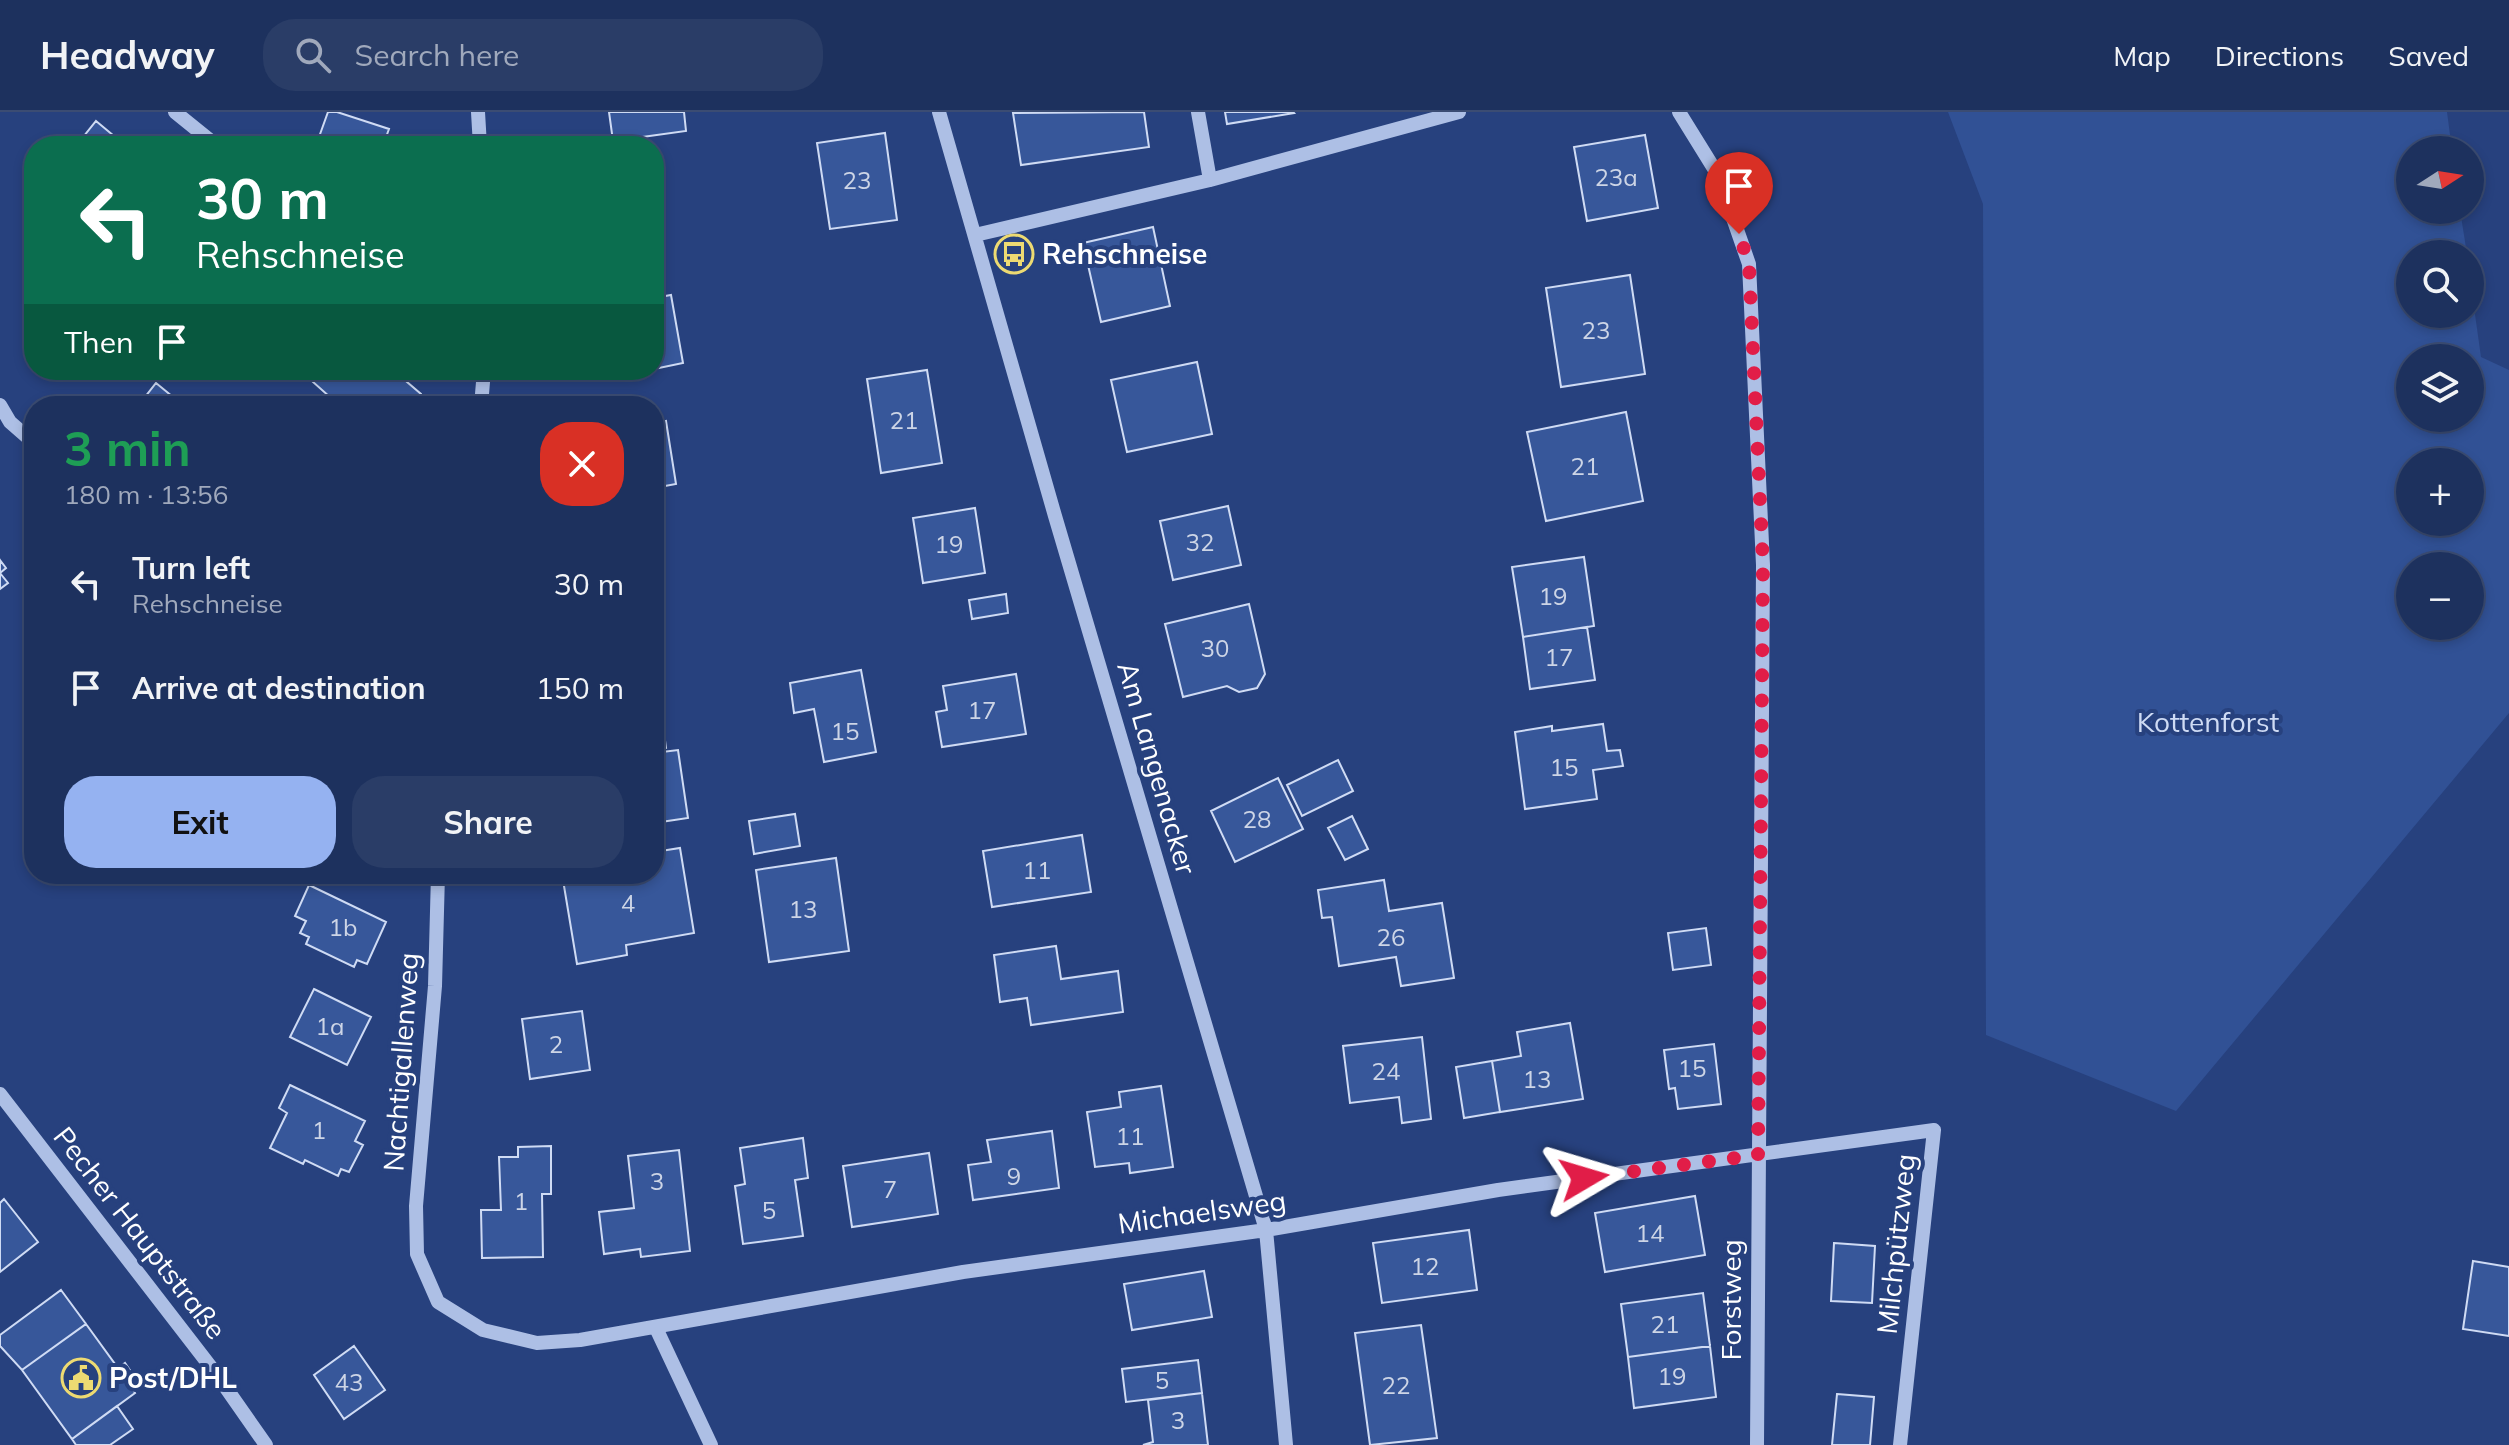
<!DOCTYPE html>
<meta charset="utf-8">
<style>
:root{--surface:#1d315e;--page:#2a3d67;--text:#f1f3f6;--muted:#a0a9bc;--line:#3b4c73;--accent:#95b2f1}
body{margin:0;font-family:Mulish,sans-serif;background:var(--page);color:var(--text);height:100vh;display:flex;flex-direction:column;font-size:30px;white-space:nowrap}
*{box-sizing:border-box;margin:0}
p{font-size:26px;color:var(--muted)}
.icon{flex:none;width:44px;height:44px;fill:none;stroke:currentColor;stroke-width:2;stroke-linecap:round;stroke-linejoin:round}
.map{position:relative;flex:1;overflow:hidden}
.drawer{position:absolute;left:24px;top:284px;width:640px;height:488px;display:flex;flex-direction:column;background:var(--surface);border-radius:32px;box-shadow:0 4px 12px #0003,0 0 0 2px var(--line)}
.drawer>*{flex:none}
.banner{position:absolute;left:24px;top:24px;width:640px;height:244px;border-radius:32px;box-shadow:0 4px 12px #0003,0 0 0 2px var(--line);background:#0b6e4f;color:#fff;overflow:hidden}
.needle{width:52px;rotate:78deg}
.buttons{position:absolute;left:2396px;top:24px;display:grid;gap:16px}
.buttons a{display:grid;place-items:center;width:88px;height:88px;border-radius:50%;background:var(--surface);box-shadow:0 4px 12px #0003,0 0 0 2px var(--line);font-size:40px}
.pin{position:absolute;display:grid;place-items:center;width:68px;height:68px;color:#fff;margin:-82px -34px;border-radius:50% 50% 50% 0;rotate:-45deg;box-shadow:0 0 8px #0007}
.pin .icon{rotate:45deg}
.me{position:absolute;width:88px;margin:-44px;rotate:83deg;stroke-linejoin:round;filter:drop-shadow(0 0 6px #0008)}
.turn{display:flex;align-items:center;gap:28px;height:168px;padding:0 40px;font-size:36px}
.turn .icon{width:104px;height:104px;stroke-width:2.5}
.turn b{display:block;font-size:56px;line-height:68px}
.then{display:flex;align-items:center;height:76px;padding:0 40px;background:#0003;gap:16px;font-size:30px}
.round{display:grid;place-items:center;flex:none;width:84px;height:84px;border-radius:32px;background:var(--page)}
.overview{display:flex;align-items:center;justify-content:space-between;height:136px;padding:0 40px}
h1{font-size:48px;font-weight:700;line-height:60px;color:#1e9e55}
.primary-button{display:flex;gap:16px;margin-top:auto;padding:16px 40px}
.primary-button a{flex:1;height:92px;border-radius:32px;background:var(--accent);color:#111;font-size:32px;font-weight:700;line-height:92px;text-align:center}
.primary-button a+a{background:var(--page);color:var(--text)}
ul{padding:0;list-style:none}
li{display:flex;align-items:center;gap:24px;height:104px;padding:0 40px}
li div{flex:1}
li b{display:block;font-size:30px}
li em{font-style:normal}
header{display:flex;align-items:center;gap:48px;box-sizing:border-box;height:112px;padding:0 40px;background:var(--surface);border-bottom:2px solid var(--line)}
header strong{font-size:38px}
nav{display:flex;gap:44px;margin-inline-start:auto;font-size:28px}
.search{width:560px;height:72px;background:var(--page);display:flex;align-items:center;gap:20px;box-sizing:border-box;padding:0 28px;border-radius:32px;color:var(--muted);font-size:30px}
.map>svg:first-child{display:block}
</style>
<header>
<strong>Headway</strong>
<div class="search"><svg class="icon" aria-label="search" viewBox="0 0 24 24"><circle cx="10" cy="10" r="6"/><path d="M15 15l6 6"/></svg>Search here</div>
<nav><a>Map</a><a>Directions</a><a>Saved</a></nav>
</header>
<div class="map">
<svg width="2509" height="1333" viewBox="0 0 2509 1333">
<rect width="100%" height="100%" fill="#27417e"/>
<path fill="#315195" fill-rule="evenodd" d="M1948,0H2447L2452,38H2410V98H2460L2467,142H2410V202H2470V167L2481,245L2509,258V601L2176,999L1986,923L1983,92ZM2410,246H2470V306H2410ZM2410,350H2470V410H2410ZM2410,454H2470V514H2410Z"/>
<path fill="#37579a" stroke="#cfdbf4" stroke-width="2" d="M328,0H337L389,17L385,28L402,34H327L329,28L319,25Z
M609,0H684L686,19L613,29Z
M1144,0L1149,35L1021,53L1013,1Z
M1225,0H1293L1294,1L1227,12Z
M96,9L126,34H76Z
M885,21L897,108L830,117L817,31Z
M1645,23L1658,96L1587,109L1574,35Z
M1153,115L1170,194L1101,210L1083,131Z
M1630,163L1645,262L1561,275L1546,176Z
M671,183L683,251L654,257V186Z
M1197,250L1212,322L1127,340L1111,268Z
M323,258H393L421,282L420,294H340L313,270Z
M614,258H646L615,264Z
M927,258L942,351L881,361L867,267Z
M156,271L184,294H138Z
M1626,300L1643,389L1546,409L1527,320Z
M666,309L676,372L654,376V311Z
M1228,394L1241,453L1173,468L1160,409Z
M975,396L985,461L923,471L913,406Z
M1584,445L1594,514L1523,525L1512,455Z
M0,448L6,456L0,461L8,471L0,477Z
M1006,482L1008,501L972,507L969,488Z
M1249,492L1265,562L1257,576L1239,580L1227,574L1183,585L1165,512Z
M1587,515L1595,568L1530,577L1523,525Z
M861,558L876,640L824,650L814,597L794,601L790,571Z
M1016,562L1026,622L942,635L936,600L947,598L943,574Z
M654,568H657L666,636L654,638Z
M1603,612L1607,639L1620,638L1623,654L1593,658L1597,687L1525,697L1515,620L1552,614V619Z
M678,638L688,706L654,711V641Z
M1338,648L1353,679L1302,704L1287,673Z
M1278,666L1303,717L1235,750L1211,699Z
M795,702L800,734L754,742L749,709Z
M1352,704L1368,737L1345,748L1328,716Z
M1082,723L1091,780L992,795L983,739Z
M680,736L694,821L626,833L627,843L577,852L562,762H654V740Z
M836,746L849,839L769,850L756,758Z
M1384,768L1389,799L1442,791L1454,866L1401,874L1396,845L1339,854L1332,805L1322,806L1318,778Z
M309,773L386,810L367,852L357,848L354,855L306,832L309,825L300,821L306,809L295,804Z
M1706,816L1711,853L1673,858L1668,821Z
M1056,834L1061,867L1118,859L1123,900L1031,913L1027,886L1000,890L994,843Z
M314,877L371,905L347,953L290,925Z
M582,899L590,958L530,967L522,907Z
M1570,911L1583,987L1500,1000L1492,949L1521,944L1517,920Z
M1422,925L1431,1007L1402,1011L1399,985L1350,991L1343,934Z
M1714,932L1721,992L1678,997L1675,976L1669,977L1664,938Z
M1492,949L1500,1000L1464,1006L1456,955Z
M290,973L365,1009L355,1029L363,1033L349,1060L341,1057L338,1064L305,1048L303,1052L270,1036L287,1001L279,996Z
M1161,974L1173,1055L1130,1061L1129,1051L1095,1055L1087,1000L1121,995L1119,980Z
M1052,1019L1059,1076L973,1088L968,1053L991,1050L987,1028Z
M803,1026L808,1066L795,1068L803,1124L743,1132L735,1074L745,1072L740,1036Z
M551,1034V1082H542L543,1145L482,1146L481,1098H501L499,1045H518V1035Z
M679,1038L690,1139L641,1145L640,1137L604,1142L599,1100L634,1096L628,1044Z
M929,1041L938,1102L852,1115L843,1054Z
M1695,1084L1705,1143L1605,1160L1595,1101Z
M4,1087L38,1130L0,1160V1091Z
M1469,1118L1477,1178L1382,1191L1373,1131Z
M1834,1131L1875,1134L1872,1191L1831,1189Z
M2473,1149L2509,1155V1224L2463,1217Z
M1204,1159L1212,1205L1132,1218L1124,1172Z
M61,1178L86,1212L22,1258L0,1234V1223Z
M1703,1181L1710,1234L1628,1245L1621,1192Z
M86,1212L118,1256L125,1251L140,1273L133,1278L135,1281L72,1327L22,1258Z
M1421,1213L1437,1326L1370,1333L1355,1221Z
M354,1234L385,1278L344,1307L314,1263Z
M1710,1234L1716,1285L1634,1296L1628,1245Z
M1198,1248L1202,1281L1126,1290L1122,1257Z
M1202,1281L1208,1333H1143L1153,1330L1148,1288Z
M1837,1282L1874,1285L1870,1333H1832Z
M117,1294L133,1317L110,1333H76L72,1327Z"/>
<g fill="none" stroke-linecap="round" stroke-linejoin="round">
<path stroke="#adbfe5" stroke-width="14" d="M175,0L217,34
M478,0L480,34
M939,0L1055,404L1266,1118L1286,1333
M1198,0L1210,68
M1679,0L1718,63L1749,152L1763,453L1757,1333
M975,123L1210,68L1459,0
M0,293L10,310L34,331
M481,294L484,258
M438,762L435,874L416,1094L417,1142L438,1190L483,1218L537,1231L580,1228L963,1160L1266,1118L1498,1078L1934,1018L1900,1333
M0,982L217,1263L266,1333
M656,1216L711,1333"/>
</g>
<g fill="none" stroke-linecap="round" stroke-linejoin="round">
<path stroke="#e11d48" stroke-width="14" stroke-dasharray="0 25.2" d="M1584,1066L1758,1043L1763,453L1749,152L1739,122"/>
</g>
<defs>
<symbol id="bus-ring" viewBox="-11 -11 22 22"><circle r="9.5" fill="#27417e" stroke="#edda72" stroke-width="1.5"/><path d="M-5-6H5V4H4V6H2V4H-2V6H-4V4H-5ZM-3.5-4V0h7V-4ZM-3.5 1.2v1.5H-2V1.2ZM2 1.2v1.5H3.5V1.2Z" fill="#edda72"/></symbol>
<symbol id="civic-ring" viewBox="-11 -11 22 22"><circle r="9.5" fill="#27417e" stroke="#edda72" stroke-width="1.5"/><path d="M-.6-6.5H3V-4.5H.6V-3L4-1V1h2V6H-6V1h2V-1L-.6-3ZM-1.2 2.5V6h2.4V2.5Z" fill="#edda72"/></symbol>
</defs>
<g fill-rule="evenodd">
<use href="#bus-ring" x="992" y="120" width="44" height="44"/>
<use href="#civic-ring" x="59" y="1244" width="44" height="44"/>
</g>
<g text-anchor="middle" stroke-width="8" stroke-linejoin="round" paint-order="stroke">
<g font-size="24" fill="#cdd5e6">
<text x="1616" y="74">23a</text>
<text x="857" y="77">23</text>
<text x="1596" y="227">23</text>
<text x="904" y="317">21</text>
<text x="1585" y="363">21</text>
<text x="1200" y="439">32</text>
<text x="949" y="441">19</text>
<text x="1553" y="493">19</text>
<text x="1215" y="545">30</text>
<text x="1559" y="554">17</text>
<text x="982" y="607">17</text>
<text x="845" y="628">15</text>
<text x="1564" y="664">15</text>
<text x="1257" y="716">28</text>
<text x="1037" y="767">11</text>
<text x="628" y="800">4</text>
<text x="803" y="806">13</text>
<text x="343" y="824">1b</text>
<text x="1391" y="834">26</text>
<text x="330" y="923">1a</text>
<text x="556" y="941">2</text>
<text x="1692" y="965">15</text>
<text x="1386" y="968">24</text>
<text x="1537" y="976">13</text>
<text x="319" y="1027">1</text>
<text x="1130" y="1033">11</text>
<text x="1014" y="1073">9</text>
<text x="657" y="1078">3</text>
<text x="890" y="1086">7</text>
<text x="521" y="1098">1</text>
<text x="769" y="1107">5</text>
<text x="1650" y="1130">14</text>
<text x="1425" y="1163">12</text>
<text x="1665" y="1221">21</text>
<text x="1672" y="1273">19</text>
<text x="1162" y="1277">5</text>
<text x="349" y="1279">43</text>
<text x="1396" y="1282">22</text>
<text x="1178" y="1317">3</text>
</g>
<g font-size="28" font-weight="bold" fill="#fff" stroke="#27417e" text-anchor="start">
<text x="1042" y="152">Rehschneise</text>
<text x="109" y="1276">Post/DHL</text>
</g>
<g font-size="28" fill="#cfdbf4" stroke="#27417e">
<text x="2208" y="620">Kottenforst</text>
</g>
<g font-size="28" fill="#fff" stroke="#27417e">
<text transform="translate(1157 656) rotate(74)" y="10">Am Langenacker</text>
<text transform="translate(401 950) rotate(-86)" y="10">Nachtigallenweg</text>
<text transform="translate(1202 1100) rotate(-8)" y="10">Michaelsweg</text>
<text transform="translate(140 1121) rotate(52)" y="10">Pecher Hauptstraße</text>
<text transform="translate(1896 1132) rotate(-84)" y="10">Milchpützweg</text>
<text transform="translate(1731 1188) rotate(-90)" y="10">Forstweg</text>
</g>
</g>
</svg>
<div class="buttons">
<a><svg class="needle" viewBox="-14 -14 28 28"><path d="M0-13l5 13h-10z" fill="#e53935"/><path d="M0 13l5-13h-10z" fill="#a0a9bc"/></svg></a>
<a><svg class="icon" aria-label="search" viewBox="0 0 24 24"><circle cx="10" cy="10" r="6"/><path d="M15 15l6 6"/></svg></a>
<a><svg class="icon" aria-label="layers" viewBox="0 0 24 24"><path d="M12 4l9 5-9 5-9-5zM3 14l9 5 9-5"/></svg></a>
<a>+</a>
<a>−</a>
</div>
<div class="pin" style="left:1739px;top:122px;background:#d93025"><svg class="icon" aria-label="arrive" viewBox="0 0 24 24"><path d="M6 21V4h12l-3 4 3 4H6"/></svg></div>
<svg class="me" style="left:1584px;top:1066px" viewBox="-20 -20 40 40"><path d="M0-17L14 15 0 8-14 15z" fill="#e11d48" stroke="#fff" stroke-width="4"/></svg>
<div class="banner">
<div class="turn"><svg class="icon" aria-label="left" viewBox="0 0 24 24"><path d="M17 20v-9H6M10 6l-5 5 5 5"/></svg><div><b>30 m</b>Rehschneise</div></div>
<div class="then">Then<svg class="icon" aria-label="arrive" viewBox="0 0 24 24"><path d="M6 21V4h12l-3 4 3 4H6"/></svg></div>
</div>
<section class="drawer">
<div class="overview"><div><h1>3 min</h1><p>180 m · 13:56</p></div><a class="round" style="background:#d93025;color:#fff"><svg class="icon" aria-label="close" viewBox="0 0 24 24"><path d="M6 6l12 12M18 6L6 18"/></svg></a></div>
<ul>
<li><svg class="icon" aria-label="left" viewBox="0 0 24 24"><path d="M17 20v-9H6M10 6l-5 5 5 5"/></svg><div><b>Turn left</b><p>Rehschneise</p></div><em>30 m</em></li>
<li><svg class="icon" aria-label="arrive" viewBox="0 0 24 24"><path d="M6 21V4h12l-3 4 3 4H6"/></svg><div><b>Arrive at destination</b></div><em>150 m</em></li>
</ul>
<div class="primary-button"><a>Exit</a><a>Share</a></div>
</section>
</div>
